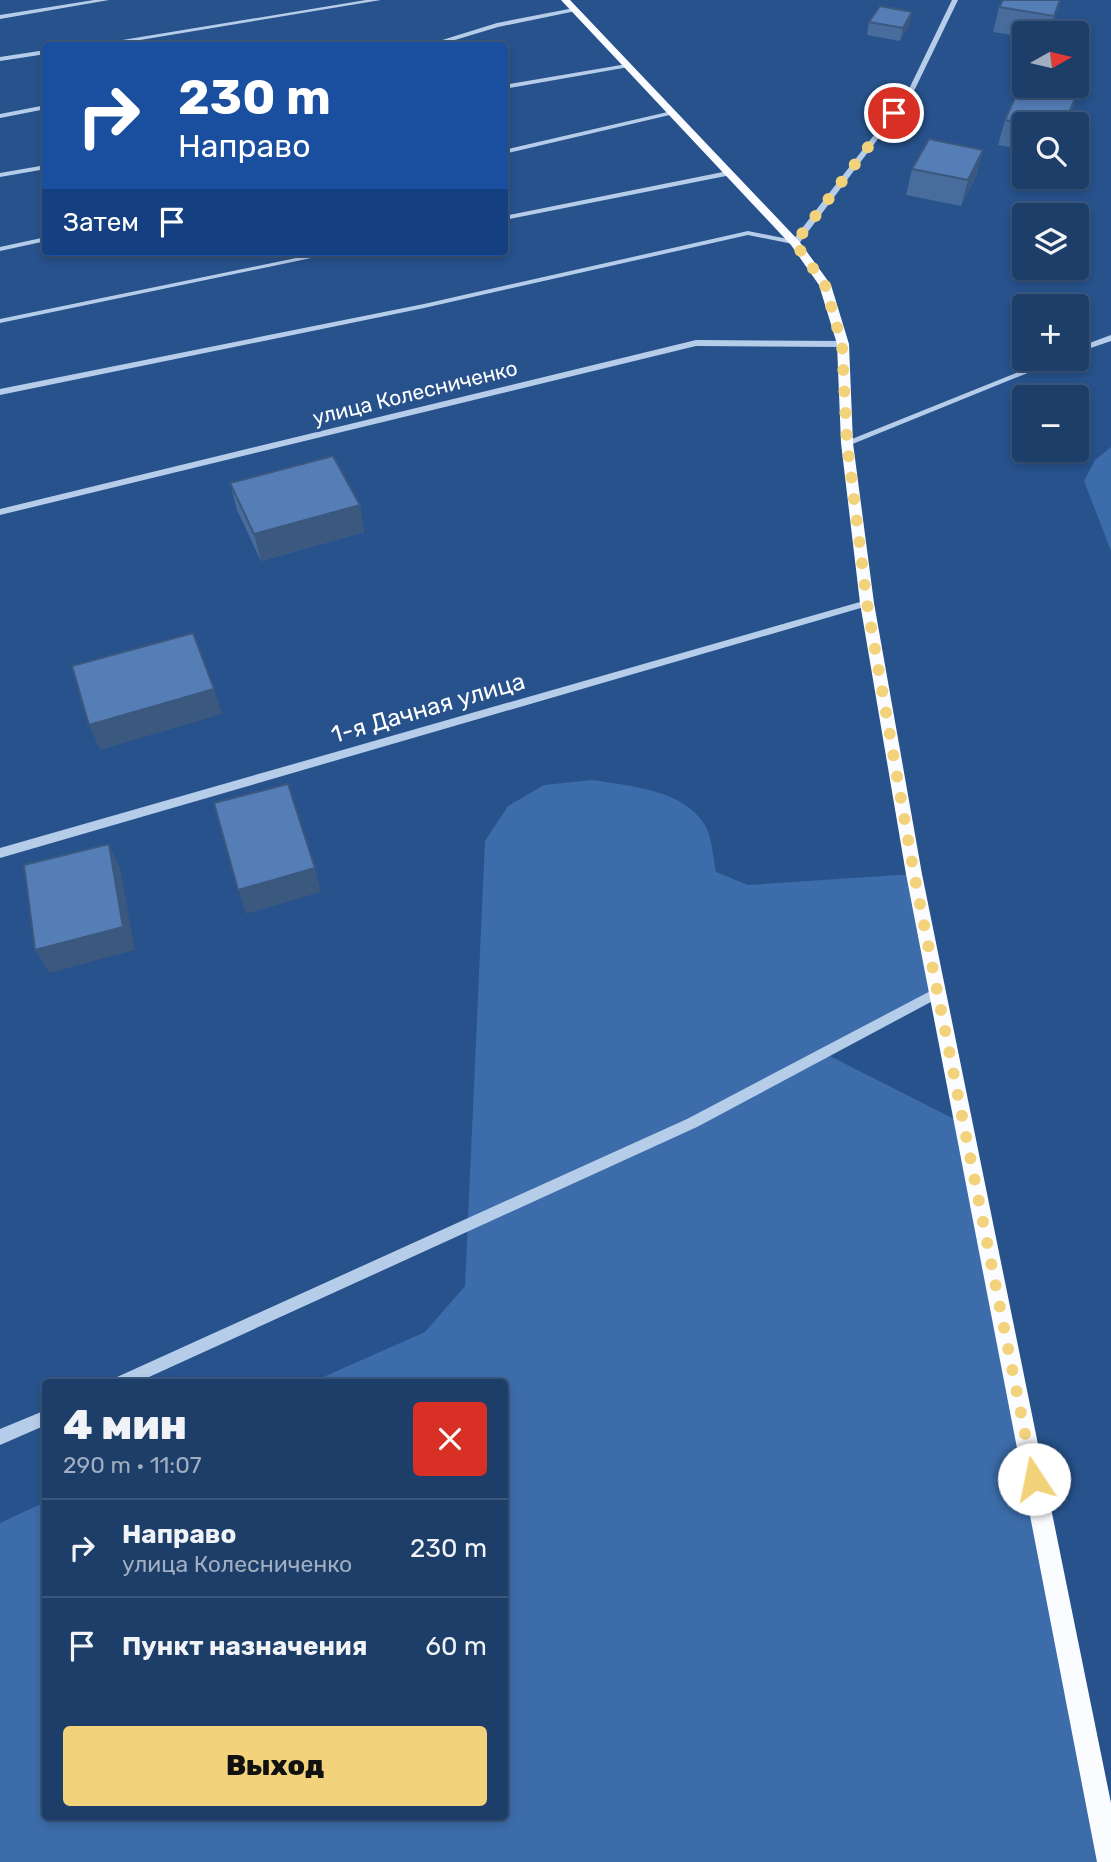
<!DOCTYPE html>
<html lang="ru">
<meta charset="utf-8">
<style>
:root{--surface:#1d3e69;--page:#2a4971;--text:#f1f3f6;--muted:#a0aec0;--line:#3b577d;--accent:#f3d27c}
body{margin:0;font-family:Rubik,sans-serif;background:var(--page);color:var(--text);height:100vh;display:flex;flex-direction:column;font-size:26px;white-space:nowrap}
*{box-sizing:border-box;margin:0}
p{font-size:23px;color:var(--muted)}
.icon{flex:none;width:38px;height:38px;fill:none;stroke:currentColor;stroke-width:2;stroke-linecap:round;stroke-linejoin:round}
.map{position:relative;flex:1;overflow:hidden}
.details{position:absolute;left:42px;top:1379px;width:466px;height:441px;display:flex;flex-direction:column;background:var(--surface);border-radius:7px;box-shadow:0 4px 10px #0003,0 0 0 2px var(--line)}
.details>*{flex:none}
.banner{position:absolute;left:42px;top:42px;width:466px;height:214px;border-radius:7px;box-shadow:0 4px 10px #0003,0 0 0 2px var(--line);background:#1a4fa0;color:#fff;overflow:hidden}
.needle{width:46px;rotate:82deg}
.buttons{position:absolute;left:1012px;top:21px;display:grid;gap:14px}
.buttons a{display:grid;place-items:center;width:77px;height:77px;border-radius:7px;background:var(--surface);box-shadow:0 4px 10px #0003,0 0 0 2px var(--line);font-size:35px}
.pin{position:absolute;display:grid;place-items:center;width:60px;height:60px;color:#fff;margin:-30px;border:4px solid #fff;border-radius:50%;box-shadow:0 2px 7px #0007}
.me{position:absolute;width:77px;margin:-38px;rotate:349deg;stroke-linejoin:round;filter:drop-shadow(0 0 5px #0008)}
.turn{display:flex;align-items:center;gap:24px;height:147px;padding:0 21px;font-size:32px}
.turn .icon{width:91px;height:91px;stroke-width:2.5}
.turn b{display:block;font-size:49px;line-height:60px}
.then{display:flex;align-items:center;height:66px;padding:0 21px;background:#0003;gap:14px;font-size:26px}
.round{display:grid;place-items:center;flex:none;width:74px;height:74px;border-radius:7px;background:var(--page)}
.summary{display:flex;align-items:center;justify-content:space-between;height:119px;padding:0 21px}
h1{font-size:42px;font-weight:800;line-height:52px}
.action{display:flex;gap:14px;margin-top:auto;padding:14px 21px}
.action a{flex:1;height:80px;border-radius:7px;background:var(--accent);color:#111;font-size:28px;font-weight:800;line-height:80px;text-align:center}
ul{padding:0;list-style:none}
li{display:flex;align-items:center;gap:21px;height:98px;padding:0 21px;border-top:2px solid var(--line)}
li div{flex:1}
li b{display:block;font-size:26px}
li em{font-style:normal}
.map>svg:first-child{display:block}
</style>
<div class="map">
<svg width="1111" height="1862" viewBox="0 0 1111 1862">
<rect width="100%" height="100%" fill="#27528c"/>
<path fill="#3c6ca9" d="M1111,447V551L1084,481L1095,460Z
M592,780C629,786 683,789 705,825C712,837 713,858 716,872L748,885L914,874L938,992L824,1053L964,1124L1110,1862H0V1523L45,1502L46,1816H504V1382H312L425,1332L465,1286L485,841L508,806L544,785Z"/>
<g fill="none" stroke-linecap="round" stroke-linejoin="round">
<path fill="#b6cdea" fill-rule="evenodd" d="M94,0H109L0,19V15Z
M366,0H381L104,46H86Z
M952,0H958L914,91L798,245L748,235L424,308L0,395V389L424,304L748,231L793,240L908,91Z
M574,8L576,11L498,27L435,46H423L497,23Z
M46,50V54L0,61V57Z
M627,64L629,65V67L504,89V85Z
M46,105V109L0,118V114Z
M672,111L674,112V114L504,154V150Z
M46,165V169L0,177V173Z
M728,171H731V175L504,220V216Z
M46,237V241L0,251V247Z
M325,252H340L0,323V319Z
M1111,335V341L1076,353V348Z
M696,340L843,341L847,344L843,347L696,346L0,515V509Z
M1051,359H1062L850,445H844L842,443Z
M867,600L872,603L871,605L0,858V848Z
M938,987L942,988L944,992L942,996L697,1127L138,1382H115L117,1377L687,1119Z
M46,1410V1425L0,1445V1429Z"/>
<path fill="#fafcff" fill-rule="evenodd" d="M561,0H570L799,241L831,285L849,344L853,443L874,603L922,874L1111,1803V1862H1097L906,874L860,603L841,443L837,344L819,285L791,245Z"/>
</g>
<path fill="#486c9c" d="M1061,0L1050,33H1024V37L993,32L999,7Z
M869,22L910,24L900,41L867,35Z
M1078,92L1067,124H1024V150L998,145L1005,120Z
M983,150L976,176L961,206L906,195L912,169Z
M230,483L360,505L364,532L261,561L237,510Z"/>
<path fill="#3b587f" d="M1061,0L1055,18L1049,33L1054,16Z
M912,12L910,24L900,41L903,28Z
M1078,92L1067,124H1064Z
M983,150L976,176L961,206L968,180Z
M360,505L364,532L261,561L254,534Z
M214,689L222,714L100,750L89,725Z
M109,844L120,868L135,950L49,973L35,950Z
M315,868L321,892L246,914L238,890Z"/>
<path fill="#547eb5" stroke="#3b587f" stroke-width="2" d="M1003,0H1060L1054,16L999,7Z
M880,6L912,12L903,28L869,22Z
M1022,82H1024V86H1043L1078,92L1064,124H1029L1005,120Z
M929,139L983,150L968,180L912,169Z
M333,456L360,505L254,534L230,483Z
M193,633L214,689L89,725L72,666Z
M288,784L315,868L238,890L214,803Z
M109,844L123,927L35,950L24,865Z"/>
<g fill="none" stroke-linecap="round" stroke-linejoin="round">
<path stroke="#f3d27c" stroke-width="12" stroke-dasharray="0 21.6" d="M894,113L795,243L825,285L842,344L847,443L867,603L914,874L1034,1479"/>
</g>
<g text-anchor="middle" stroke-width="7" stroke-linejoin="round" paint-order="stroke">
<g font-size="21" fill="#fff" stroke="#27528c">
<text transform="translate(415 393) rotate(-14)" y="7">улица Колесниченко</text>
</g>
<g font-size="24" fill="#fff" stroke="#27528c">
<text transform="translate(428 708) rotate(-16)" y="8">1-я Дачная улица</text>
</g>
</g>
</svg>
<div class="buttons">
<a><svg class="needle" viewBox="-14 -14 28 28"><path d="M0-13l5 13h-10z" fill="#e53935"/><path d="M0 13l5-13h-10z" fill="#a0aec0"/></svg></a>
<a><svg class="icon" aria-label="search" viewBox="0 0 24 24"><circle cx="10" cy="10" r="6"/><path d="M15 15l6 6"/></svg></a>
<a><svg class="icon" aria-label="layers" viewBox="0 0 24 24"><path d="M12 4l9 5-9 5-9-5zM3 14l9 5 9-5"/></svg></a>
<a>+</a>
<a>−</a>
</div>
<div class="pin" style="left:894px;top:113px;background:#d93025"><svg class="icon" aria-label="arrive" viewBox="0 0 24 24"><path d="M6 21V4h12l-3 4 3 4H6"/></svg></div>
<svg class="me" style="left:1034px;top:1479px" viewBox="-20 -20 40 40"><circle r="19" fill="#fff"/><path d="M0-13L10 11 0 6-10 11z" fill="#f3d27c"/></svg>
<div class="banner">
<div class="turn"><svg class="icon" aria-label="right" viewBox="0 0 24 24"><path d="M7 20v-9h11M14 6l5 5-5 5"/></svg><div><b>230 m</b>Направо</div></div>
<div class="then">Затем<svg class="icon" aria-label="arrive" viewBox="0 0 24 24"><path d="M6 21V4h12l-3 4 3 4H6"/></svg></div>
</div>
<section class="details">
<div class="summary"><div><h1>4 мин</h1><p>290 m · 11:07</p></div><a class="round" style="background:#d93025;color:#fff"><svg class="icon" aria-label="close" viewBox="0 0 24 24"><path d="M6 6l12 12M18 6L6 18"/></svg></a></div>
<ul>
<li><svg class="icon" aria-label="right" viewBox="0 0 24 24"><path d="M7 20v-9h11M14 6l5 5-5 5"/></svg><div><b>Направо</b><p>улица Колесниченко</p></div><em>230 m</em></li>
<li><svg class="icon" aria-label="arrive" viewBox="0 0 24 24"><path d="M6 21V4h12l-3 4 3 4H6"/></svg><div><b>Пункт назначения</b></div><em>60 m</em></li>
</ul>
<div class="action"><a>Выход</a></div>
</section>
</div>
